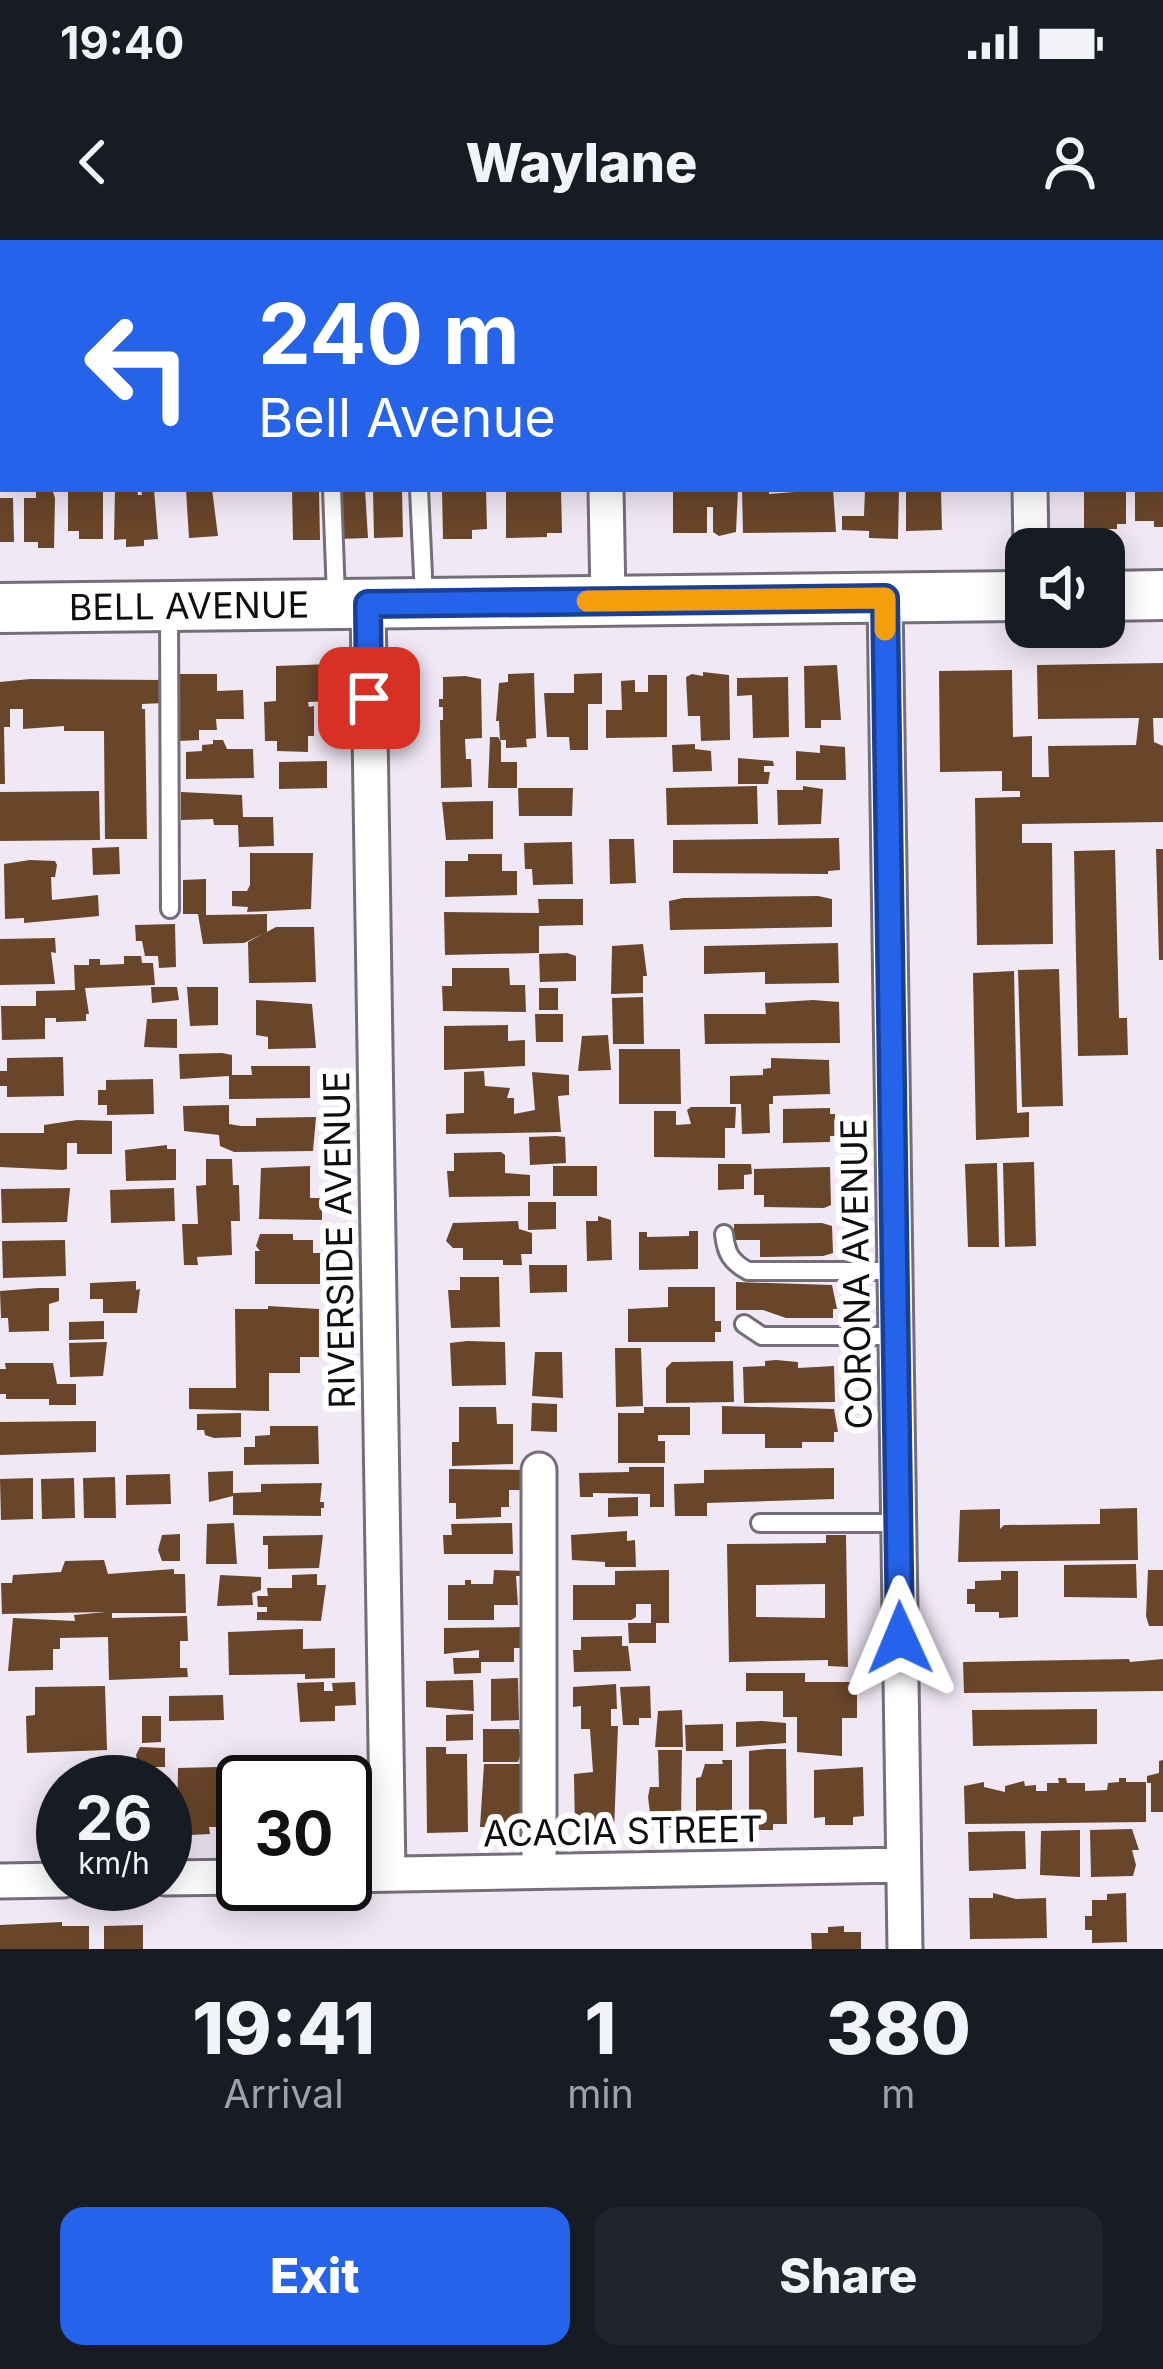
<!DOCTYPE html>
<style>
:root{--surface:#171b24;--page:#20242c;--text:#f1f3f6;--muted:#9ea1a6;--accent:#2563eb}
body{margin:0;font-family:Inter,sans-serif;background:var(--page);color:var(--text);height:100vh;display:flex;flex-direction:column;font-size:45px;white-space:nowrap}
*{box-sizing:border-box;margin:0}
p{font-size:39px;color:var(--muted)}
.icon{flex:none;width:66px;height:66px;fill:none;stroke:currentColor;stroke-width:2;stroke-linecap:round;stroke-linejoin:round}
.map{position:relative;height:1709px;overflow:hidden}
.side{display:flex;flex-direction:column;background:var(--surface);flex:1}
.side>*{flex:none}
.hud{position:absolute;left:0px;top:0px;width:1164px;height:252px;box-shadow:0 6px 30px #0003;background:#2563eb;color:#fff;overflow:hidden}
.tools{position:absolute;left:1005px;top:288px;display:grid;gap:24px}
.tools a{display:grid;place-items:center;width:120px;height:120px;border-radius:24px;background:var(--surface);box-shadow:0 6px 30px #0003;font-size:60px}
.speed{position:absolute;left:36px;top:1515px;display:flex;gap:24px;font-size:60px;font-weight:700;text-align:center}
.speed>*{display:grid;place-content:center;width:156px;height:156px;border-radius:50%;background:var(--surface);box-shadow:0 6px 30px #0003;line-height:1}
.speed small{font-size:30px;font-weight:400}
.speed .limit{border:6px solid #111;border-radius:18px;background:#fff;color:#111}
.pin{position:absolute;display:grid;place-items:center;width:102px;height:102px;color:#fff;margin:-51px;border-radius:24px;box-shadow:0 6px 18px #0006}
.me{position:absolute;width:132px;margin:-66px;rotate:359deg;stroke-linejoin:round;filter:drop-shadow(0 0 9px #0008)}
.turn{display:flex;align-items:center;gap:42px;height:252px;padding:0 60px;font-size:54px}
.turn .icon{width:156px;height:156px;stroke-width:2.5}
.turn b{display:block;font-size:84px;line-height:102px}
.eta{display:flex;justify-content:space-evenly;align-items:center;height:204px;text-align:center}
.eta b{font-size:72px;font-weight:800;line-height:84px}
.primary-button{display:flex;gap:24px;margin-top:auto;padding:24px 60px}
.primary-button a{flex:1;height:138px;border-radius:24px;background:var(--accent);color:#fff;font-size:48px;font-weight:800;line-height:138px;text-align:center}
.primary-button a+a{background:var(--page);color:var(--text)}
.status{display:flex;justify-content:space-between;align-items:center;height:84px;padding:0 60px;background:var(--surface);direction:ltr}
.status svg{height:33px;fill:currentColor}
header{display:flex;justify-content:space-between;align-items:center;height:156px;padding:0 60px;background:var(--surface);font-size:54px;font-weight:800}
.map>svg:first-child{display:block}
</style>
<div class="status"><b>19:40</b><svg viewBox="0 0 49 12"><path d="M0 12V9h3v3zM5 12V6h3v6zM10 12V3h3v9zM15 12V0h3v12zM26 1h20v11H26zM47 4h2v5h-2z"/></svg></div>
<header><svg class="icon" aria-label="back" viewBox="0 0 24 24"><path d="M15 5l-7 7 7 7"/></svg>Waylane<svg class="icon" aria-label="person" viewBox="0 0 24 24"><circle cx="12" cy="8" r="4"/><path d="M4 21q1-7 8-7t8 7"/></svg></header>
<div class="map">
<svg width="1163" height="1709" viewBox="0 0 1163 1709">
<rect width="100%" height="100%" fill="#f1e8f6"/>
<path fill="#694529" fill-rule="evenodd" d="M68,249H103V299H79V291H68Z
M137,249L138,255H142L141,249H154L158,299L144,300V306L126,307V299L114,300L115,250Z
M191,249H212L218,296L189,298L186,250Z
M292,249H319L320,300H293Z
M338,249H365L368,298L339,299Z
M373,249H402L403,297L374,298Z
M442,249H486L487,289L472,290V299H443Z
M506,249H561L562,293H547V297L506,298Z
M673,249H738L736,292L719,296L713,292V267H707V293H673Z
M742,249H769V254L833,249L836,292L743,293Z
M865,249H899L898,299L869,298V291L842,290V276H864Z
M906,249H941L942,290L906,291Z
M1084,249H1126V284H1117V289H1084Z
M1135,249H1163V287H1154V281H1135Z
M36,251L53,252L55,258L54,308H38V302H24V258H36Z
M0,258H13L14,302H0Z
M1163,423V478H1153L1154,502L1163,506V582L1022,584V603H1052L1053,704L977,705L975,558L1020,557V551H1002V531L940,532L939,431L1012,430L1013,497L1032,496V537H1049L1048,506L1136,505L1139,478L1038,479L1037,425Z
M331,424L332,461L308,462L309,467L314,466V496H308V512L277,511V501H265L264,462L276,461V426Z
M837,425L841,480H821V488H805L804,426Z
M703,432L729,435L730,500L701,501L700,476H688L686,437L692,434L703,436Z
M534,433L536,498L526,499L527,507L506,508V500H500L499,481H496L499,443L508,442V434Z
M602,433V464H588V510H570L569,497H547L544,453H574V434Z
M178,434H217V451L243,450L244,479H216L217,490H199V500L179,501Z
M648,435H667V497L606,498V470H622L621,441L635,440V452H648Z
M465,436L481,439L482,498L465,499L466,519H471L472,547L441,548L440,480H443V467H439V459H443V437Z
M788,437L789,497L753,498L752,455L737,456V438Z
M30,439L163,440L164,463L142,464V469H145L147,599H105L104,491H64V486L23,489V469H10V487H4L5,544H0V442Z
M490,497H498L501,502V522H517V548H488Z
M213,500H223L227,509H253L254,538L186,539V512L202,511V505L213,504Z
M695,504V509L711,511L712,531L673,532L672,505Z
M820,505L845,507L846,540H796V511L820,513Z
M738,518L773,521L774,526H764V532H770L768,544H738Z
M327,521V548L279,549V522Z
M757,546L758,584L667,585L666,548Z
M803,546L823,549L821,584L778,585L777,550H803Z
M518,548H573L572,576H519Z
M99,551L100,600L0,601V552Z
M181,552L242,555L243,577H273L274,606L239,607L238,585H214L213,579L181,580Z
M493,561V599L446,600L442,562Z
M839,598L840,630L828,631V634L673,633V600Z
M609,599H634L636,643L610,644Z
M572,602L573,644L533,645L532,629H525L524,603Z
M119,607L120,634L93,635L92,608Z
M1156,609H1163V720H1159Z
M1115,610L1119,778H1127L1128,815L1078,816L1074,611Z
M250,613H313L311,669L247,672L248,667L232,666V651H247L250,645Z
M468,614H502V631H517V655L445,657V621H468Z
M30,620L55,621L57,625L55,637H51L52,660L98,655L99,676L24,683V678L5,679L4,624Z
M206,639V675L267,674V692L244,703L203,704L198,674H183V640Z
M818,656L832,659V687L670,690L669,661L683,658Z
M538,659H583V685L539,686V713L445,715L444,672L539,673Z
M175,684L176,727L159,728L158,716H145L142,701H136L135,685Z
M276,687H314L316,742L249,743L248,702Z
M55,698L56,713L51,712L55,744L0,745V699Z
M838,703L839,743L765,744V732L704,734V706Z
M643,704L647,736H643V753L611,754L612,706Z
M567,713L576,716V741L540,742L539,714Z
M124,716H141L142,723H153L155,745L85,748L89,774H86V781L56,782V778H45V799L2,800L1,766H36V751L75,750L74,725H89V719H100V725L124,724Z
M452,728H509L510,745H525L526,772L443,771L442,746H452Z
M1059,729L1063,866L1022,867L1018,730Z
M1014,731L1017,873L1029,872V897L976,900L973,733Z
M151,747H177L179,760L152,763Z
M187,747H218V785L190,786Z
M539,748H558V770H539Z
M643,757L644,804H613L612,758Z
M256,760L312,764L316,808L268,809V797L256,795Z
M813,760L839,762L840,803L705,804L704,774H766L765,763Z
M535,774H563V802H536Z
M147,779H177V808L144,807Z
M508,785V801L525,800V826L444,830V786Z
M608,795L611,830L578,831L582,796Z
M619,809H680L681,864H619Z
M222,813L232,815V835H252L251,826H310V858L229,859V836L180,839L179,814Z
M63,817L64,856L7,857V846H0V831H7V818Z
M771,818L829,820L830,854L773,856V864H769L770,893L742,894L741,864H730V836L763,835V829L771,828Z
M484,831L485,846L510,848L507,858H514V874L535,870L532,832L569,835V855L558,856L561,892L446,894V874L464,873V832Z
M153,839L154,874L107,875V865H98V850H106V840Z
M229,865V884L241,886H256V878L316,877L313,911L234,912L220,906L219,895L184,891L183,866Z
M691,867H736L735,888H725V918L654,917V871H676V885L691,884L687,870Z
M830,868V874H835V896H830V902L783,903V869Z
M77,880L112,881V914H77V903H67V929L63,930L0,927V893H44V885Z
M556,896L565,897L566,923L530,925L529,897Z
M167,905V909H176V940L126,941L125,910Z
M501,912L505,915V933L530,935V956L449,957L447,931H454V913Z
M206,919H232L233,945H239L240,981H231L232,1015L197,1017L198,1025H184L182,984H198L196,946L206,945Z
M1034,922L1036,1006L1005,1007L1003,923Z
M997,923L999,1007H968L965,924Z
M718,924H751L752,934L744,935V949L718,950Z
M310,926V958H322V980L259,979L261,928Z
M553,926H597V956H553Z
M830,927L831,965L824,968L764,967V955H754V929Z
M70,948L67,982L2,983L1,949Z
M174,948L175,981L111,983L110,950Z
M528,962H556V989L528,990Z
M598,976L611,980L612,1020L587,1021L586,981H598Z
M518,981L519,989L532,993V1014H521L522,1025H503V1020H463V1008H453L446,1001L453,983Z
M822,983L832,986L833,1013L823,1016L760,1017V1000H734V984Z
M689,991H698V1029L639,1030V992H647V997L689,996Z
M260,994H293V1000H313V1013H320V1044H255V1011H260L256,1006Z
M65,1000L66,1036L3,1038L2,1001Z
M529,1025H567V1052L530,1053Z
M460,1037H499L500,1087L451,1088L448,1050H460Z
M136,1041V1050L140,1049L137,1073H103V1059H90V1043Z
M736,1042L832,1045L837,1069H833V1078H786L763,1070H736Z
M668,1047H715V1081H721V1092H715V1102H628V1069L668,1067Z
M39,1048H59V1061L49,1064V1091L9,1092L8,1078H1L0,1051Z
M268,1066L319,1069V1117H300V1133H269V1171L189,1169V1148H236L235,1069H268Z
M104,1081V1099L69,1100V1082Z
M467,1101L505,1102L506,1145L452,1146L450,1103Z
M107,1102L103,1136L70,1137L69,1103Z
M615,1108H641L643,1166L616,1167Z
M535,1112H562L563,1158L532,1156Z
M776,1120L798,1122V1128L834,1126L835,1162L744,1163L743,1127L765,1126V1121Z
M733,1121L734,1162L666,1163V1128L672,1122Z
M5,1123H53L57,1144H76V1165H49V1159H6V1154H0V1129H6Z
M532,1163L557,1164V1192L531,1191Z
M722,1166L834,1169L838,1192H834V1202H802V1208H765V1194H722Z
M459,1167H496L497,1184H513V1224L452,1226V1202H459Z
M644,1167H690V1195H658V1201H665V1223H618V1173H644Z
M241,1173V1197L214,1198L205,1195L204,1190H197V1174Z
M96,1181V1212L0,1215V1182Z
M270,1186H318L319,1224L244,1225V1207H255V1196L270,1195Z
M629,1227H664V1267H650V1254L593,1253V1257H580L579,1233L629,1232Z
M834,1228V1259L707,1263V1276H675L674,1244L704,1243V1230Z
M449,1229L522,1230L523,1250H509V1267H501V1277L456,1279V1263H449Z
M233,1231V1253L261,1252V1244L322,1243L320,1262H324V1268H321V1276L233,1275V1256L209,1262L208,1232Z
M170,1234L171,1264L126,1265V1235Z
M115,1237L116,1278H84L83,1238Z
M33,1238V1279L1,1280L0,1239Z
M74,1238L75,1278L42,1279L41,1239Z
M638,1257V1276L608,1277V1258Z
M1137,1268L1138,1320L958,1322L960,1270L1000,1269V1289L1004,1285L1100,1284V1269Z
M234,1283L237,1324H206L207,1284Z
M512,1283L513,1314H444L443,1295H452L451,1284Z
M627,1291V1301L635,1300L636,1327H605V1322L572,1320L571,1295Z
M180,1294V1321H162L158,1310L162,1295Z
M323,1295L319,1328L268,1329V1305H263V1296Z
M826,1295H846L848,1427L828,1426V1420L729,1422L727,1304L826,1303ZM825,1344V1378L756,1377V1345Z
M104,1320L108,1334L174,1329V1334H185L186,1373H112V1378L187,1376L188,1401H180V1428H187L188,1437L109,1440L108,1397L60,1398V1409H53V1430L8,1431L13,1378L75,1381L74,1375L106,1372L2,1374L1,1343H12L13,1335L61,1332L65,1321Z
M1136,1324L1137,1358L1064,1357V1325Z
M494,1330L526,1331V1336H516L518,1365H494V1380H448V1345H465V1340H471V1344H493Z
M669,1330V1383H656V1403H629L628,1383H651V1364H636V1377L631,1380H573V1345H615V1331Z
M1148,1330H1163V1386H1149L1146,1376Z
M1001,1331H1018V1377L999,1378V1372H975V1364H967V1349H975V1341L1001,1340Z
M317,1334V1345H326L321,1381L257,1380V1372H267V1367H258L257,1356H268L267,1348H292V1335Z
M220,1335L261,1337V1350L252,1353L253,1365L217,1366Z
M521,1387V1408H514V1422H481V1433L454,1434L453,1418H479V1410L444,1414V1388Z
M303,1389V1409L335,1408V1438L305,1439V1434L229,1435L228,1392Z
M622,1396V1406H628L631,1431L574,1432L573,1410H581V1397Z
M1129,1419L1130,1422L1163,1419V1451L964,1453L963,1422Z
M746,1433H805V1442H857V1478H842V1516L797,1512V1477H783V1451H746Z
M518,1438L519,1480L491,1481V1439Z
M473,1440L474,1471L426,1467V1441Z
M324,1442V1451H333L332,1443L355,1442L356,1465L335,1466V1481L300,1482L297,1443Z
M616,1444L617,1469H611V1486H618L614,1591L575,1592L574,1534L593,1532L590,1489H581V1466L573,1467V1447Z
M105,1446L107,1510L27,1513L26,1476L35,1475V1447Z
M650,1446L651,1478H639V1485H623L620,1447Z
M223,1455L224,1480L169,1481V1456Z
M1097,1469V1504L973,1506L972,1470Z
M682,1470L683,1507H655L658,1471Z
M473,1474V1500L446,1501V1475Z
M142,1476H161V1502L142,1503Z
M762,1481L786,1483V1503L736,1507V1482Z
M723,1484V1511H686L685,1485Z
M483,1489H519L522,1510L518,1522H483Z
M140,1507L165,1508V1527H139L136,1515Z
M426,1507H446V1514H467L468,1592L427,1593Z
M767,1509H786L787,1584H773V1590H749V1511Z
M658,1510H682L681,1580L672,1581V1588H658V1581H651L648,1557L650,1547H659Z
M240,1518H265L266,1542H240Z
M722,1520H732V1589H696V1538L701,1537L705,1524H723Z
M1163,1520V1572H1151V1543H1147V1536L1159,1533V1521Z
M321,1521H355L356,1558L350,1557V1584H345V1542H321Z
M484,1524H520L521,1587H480Z
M218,1527L223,1587H209L210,1594L190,1595V1587L177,1588L178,1528Z
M863,1527L864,1576L853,1577V1585H825V1577L814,1578V1530Z
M1058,1538H1066L1067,1543H1085V1551L1107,1550L1108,1543L1119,1542V1538H1126V1542H1146V1582L965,1584L964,1546L984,1542V1547L1005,1552V1546L1024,1541L1025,1546L1036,1545V1551H1047V1543H1059Z
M1132,1589L1139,1610H1132L1136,1625L1133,1636L1091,1637L1090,1590Z
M1080,1590V1637L1040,1635L1041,1591Z
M1025,1591L1026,1629L969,1631L968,1592Z
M993,1653L1016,1659L1046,1658L1047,1698L970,1699L969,1658H993Z
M1126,1653L1127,1702L1092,1703V1690H1085V1676H1092V1660H1107V1654Z
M62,1682V1686H89V1709H0V1685Z
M143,1685V1709H104V1686Z
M844,1686V1692H861V1709H812L811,1693H828V1687Z"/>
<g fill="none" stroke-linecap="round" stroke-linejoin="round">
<defs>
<path id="lane" d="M332,249L336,357
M419,249L424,357
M169,367L170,669
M724,994C726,1013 731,1022 748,1031H895
M744,1084L762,1096H896
M760,1283H898"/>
<path id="street" d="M602,0V3
M1026,0V3
M606,249L608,361
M1030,249L1031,309
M885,358L905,1709
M368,364L388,1634
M539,1631V1230
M345,1635L903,1625
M165,1638L243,1637
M0,1641L63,1640"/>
<g id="secondary">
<path d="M1104,356L1163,355"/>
<path id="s1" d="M0,368L1026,356"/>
</g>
</defs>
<use href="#lane" stroke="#756e7a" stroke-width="22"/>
<use href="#street" stroke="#756e7a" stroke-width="39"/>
<use href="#secondary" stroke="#756e7a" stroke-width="54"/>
<use href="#lane" stroke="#fff" stroke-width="16"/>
<use href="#street" stroke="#fff" stroke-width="33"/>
<use href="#secondary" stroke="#fff" stroke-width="48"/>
</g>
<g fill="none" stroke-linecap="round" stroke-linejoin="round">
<defs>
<path id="route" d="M369,458L368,364L885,358L900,1398"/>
</defs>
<use href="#route" stroke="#184099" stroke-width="30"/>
<use href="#route" stroke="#2563eb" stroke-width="21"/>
<path stroke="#f59e0b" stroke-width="21" d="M587,361L885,358V390"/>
</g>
<g text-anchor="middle" stroke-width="12" stroke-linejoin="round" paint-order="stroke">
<g font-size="36" fill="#100d12" stroke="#fff">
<text dy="13" stroke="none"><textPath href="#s1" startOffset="189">BELL AVENUE</textPath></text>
<text transform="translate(339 1000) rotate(-91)" y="13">RIVERSIDE AVENUE</text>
<text transform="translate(856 1034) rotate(-91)" y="13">CORONA AVENUE</text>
<text transform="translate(623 1591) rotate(-1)" y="13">ACACIA STREET</text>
</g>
</g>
</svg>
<div class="tools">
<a><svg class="icon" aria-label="sound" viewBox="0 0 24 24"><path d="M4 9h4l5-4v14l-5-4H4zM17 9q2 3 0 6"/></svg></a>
</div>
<div class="speed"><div>26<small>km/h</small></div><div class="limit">30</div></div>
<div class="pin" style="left:369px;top:458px;background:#d93025"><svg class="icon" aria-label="arrive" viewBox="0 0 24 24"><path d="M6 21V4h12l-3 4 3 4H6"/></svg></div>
<svg class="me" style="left:900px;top:1398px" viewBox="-20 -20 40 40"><path d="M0-17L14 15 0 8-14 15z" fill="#2563eb" stroke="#fff" stroke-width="4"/></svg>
<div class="hud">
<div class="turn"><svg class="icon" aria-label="left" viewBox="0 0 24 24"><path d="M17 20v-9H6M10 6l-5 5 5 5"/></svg><div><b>240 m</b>Bell Avenue</div></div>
</div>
</div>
<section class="side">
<div class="eta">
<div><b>19:41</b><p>Arrival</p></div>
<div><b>1</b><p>min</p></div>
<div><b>380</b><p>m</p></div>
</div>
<div class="primary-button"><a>Exit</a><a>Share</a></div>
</section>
